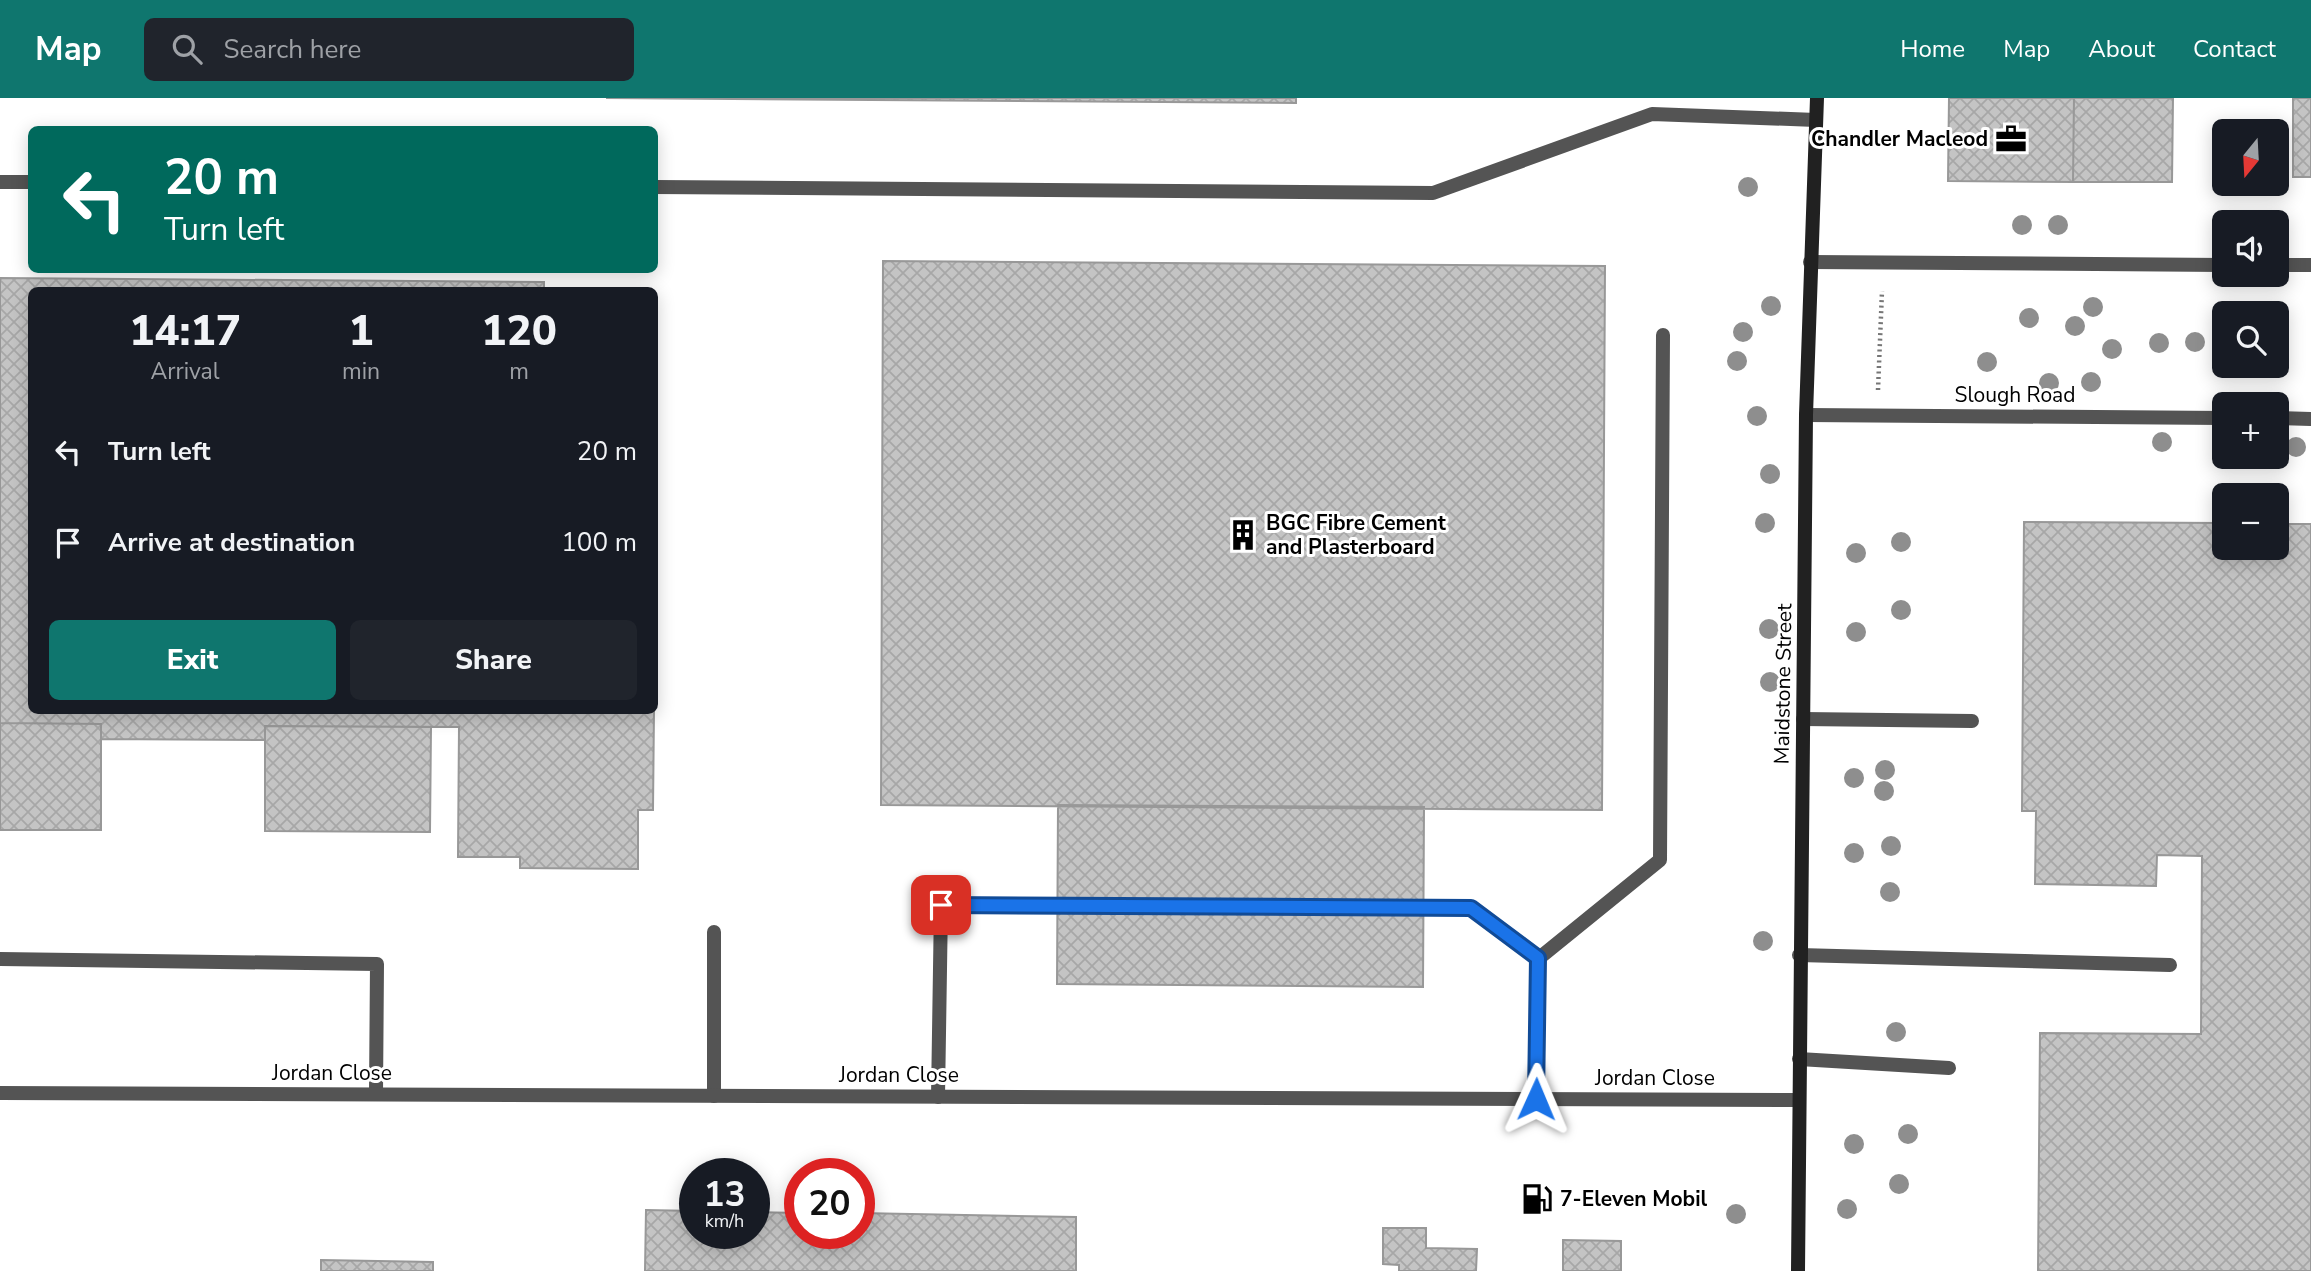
<!DOCTYPE html>
<meta charset="utf-8">
<style>
:root{--surface:#171b24;--page:#20242c;--text:#f1f3f6;--muted:#9ea1a6;--accent:#0f766e}
body{margin:0;font-family:"Nunito Sans",sans-serif;background:var(--page);color:var(--text);height:100vh;display:flex;flex-direction:column;font-size:26px;white-space:nowrap}
*{box-sizing:border-box;margin:0}
p{font-size:23px;color:var(--muted)}
.icon{flex:none;width:38px;height:38px;fill:none;stroke:currentColor;stroke-width:2;stroke-linecap:round;stroke-linejoin:round}
.map{position:relative;flex:1;overflow:hidden}
.side{position:absolute;left:28px;top:189px;width:630px;height:427px;display:flex;flex-direction:column;background:var(--surface);border-radius:10px;box-shadow:0 4px 18px #0003}
.side>*{flex:none}
.hud{position:absolute;left:28px;top:28px;width:630px;height:147px;border-radius:10px;box-shadow:0 4px 18px #0003;background:#00695c;color:#fff;overflow:hidden}
.needle{width:46px;rotate:198deg}
.controls{position:absolute;left:2212px;top:21px;display:grid;gap:14px}
.controls a{display:grid;place-items:center;width:77px;height:77px;border-radius:10px;background:var(--surface);box-shadow:0 4px 18px #0003;font-size:35px}
.speed{position:absolute;left:679px;top:1060px;display:flex;gap:14px;font-size:35px;font-weight:700;text-align:center}
.speed>*{display:grid;place-content:center;width:91px;height:91px;border-radius:50%;background:var(--surface);box-shadow:0 4px 18px #0003;line-height:1}
.speed small{font-size:18px;font-weight:400}
.speed .limit{border:10px solid #d22;background:#fff;color:#111}
.pin{position:absolute;display:grid;place-items:center;width:60px;height:60px;color:#fff;margin:-30px;border-radius:14px;box-shadow:0 4px 10px #0006}
.me{position:absolute;width:77px;margin:-38px;rotate:1deg;stroke-linejoin:round;filter:drop-shadow(0 0 5px #0008)}
.turn{display:flex;align-items:center;gap:24px;height:147px;padding:0 21px;font-size:32px}
.turn .icon{width:91px;height:91px;stroke-width:2.5}
.turn b{display:block;font-size:49px;line-height:60px}
.eta{display:flex;justify-content:space-evenly;align-items:center;height:119px;text-align:center}
.eta b{font-size:42px;font-weight:800;line-height:49px}
.primary-button{display:flex;gap:14px;margin-top:auto;padding:14px 21px}
.primary-button a{flex:1;height:80px;border-radius:10px;background:var(--accent);color:#fff;font-size:28px;font-weight:800;line-height:80px;text-align:center}
.primary-button a+a{background:var(--page);color:var(--text)}
ul{padding:0;list-style:none}
li{display:flex;align-items:center;gap:21px;height:91px;padding:0 21px}
li div{flex:1}
li b{display:block;font-size:26px}
li em{font-style:normal}
header{display:flex;align-items:center;gap:42px;box-sizing:border-box;height:98px;padding:0 35px;background:var(--accent);color:#fff}
header strong{font-size:33px}
nav{display:flex;gap:38px;margin-inline-start:auto;font-size:24px}
.search{width:490px;height:63px;background:var(--page);display:flex;align-items:center;gap:18px;box-sizing:border-box;padding:0 24px;border-radius:10px;color:var(--muted);font-size:26px}
.map>svg:first-child{display:block}
</style>
<header>
<strong>Map</strong>
<div class="search"><svg class="icon" aria-label="search" viewBox="0 0 24 24"><circle cx="10" cy="10" r="6"/><path d="M15 15l6 6"/></svg>Search here</div>
<nav><a>Home</a><a>Map</a><a>About</a><a>Contact</a></nav>
</header>
<div class="map">
<svg width="2311" height="1173" viewBox="0 0 2311 1173">
<defs>
<pattern id="building-cross-hatch" width="8" height="8" patternUnits="userSpaceOnUse" patternTransform="scale(1.75)"><rect width="8" height="8" fill="#c4c4c4"/><path d="M0 0l8 8M0 8l8-8" fill="none" stroke="#a7a7a7"/></pattern>
</defs>
<rect width="100%" height="100%" fill="#fff"/>
<path fill="url(#building-cross-hatch)" stroke="#989898" stroke-width="2" d="M606,0H1296V5Z
M1949,0H2074L2073,84L1948,83Z
M2074,0H2173L2172,84H2073Z
M2293,0H2311V79H2293Z
M883,163L1605,168L1602,712L881,707Z
M0,180L544,184V192H32V612H654L653,712H638V771L520,770V759H458L459,629L265,628V642L101,641V626L0,625Z
M2024,424L2224,425V450H2277V426H2311V1173H2038L2040,935L2201,936L2202,758L2157,757L2156,788L2035,786L2036,713H2022Z
M0,625L101,626V732H0Z
M265,628L431,629L430,734L265,733Z
M1058,707L1424,709L1423,889L1057,886Z
M646,1112L695,1113V1136H754V1114L800,1115V1136H859V1115L1076,1119V1173H645Z
M1383,1130H1426V1150L1477,1151L1476,1173H1399V1167L1383,1166Z
M1563,1142L1621,1143V1173H1563Z
M321,1162L433,1164V1173H321Z"/>
<g fill="none" stroke-linecap="round" stroke-linejoin="round">
<path stroke="#767676" stroke-width="4.5" stroke-dasharray="2 3.5" stroke-linecap="butt" d="M1878,292L1882,193"/>
<path stroke="#545454" stroke-width="14" d="M0,84H32
M654,89L1433,95L1652,16L1816,22
M1803,621L1972,623
M1799,857L2170,867
M0,861L377,866L376,996
M1538,861L1660,762L1663,237
M1799,961L1949,970
M714,998V834
M938,999L941,807L1471,810L1538,861L1537,1001"/>
<path stroke="#545454" stroke-width="14" d="M1810,164L2224,167
M2277,167H2311
M1806,317L2224,320
M2277,320L2311,321
M0,995L1799,1002"/>
<path stroke="#212121" stroke-width="14" d="M1798,1173L1806,317L1817,0"/>
</g>
<g fill="#8e8e8e">
<circle cx="1748" cy="89" r="10"/>
<circle cx="2022" cy="127" r="10"/>
<circle cx="2058" cy="127" r="10"/>
<circle cx="1771" cy="208" r="10"/>
<circle cx="2093" cy="209" r="10"/>
<circle cx="2029" cy="220" r="10"/>
<circle cx="2075" cy="228" r="10"/>
<circle cx="1743" cy="234" r="10"/>
<circle cx="2195" cy="244" r="10"/>
<circle cx="2159" cy="245" r="10"/>
<circle cx="2112" cy="251" r="10"/>
<circle cx="1737" cy="263" r="10"/>
<circle cx="1987" cy="264" r="10"/>
<circle cx="2091" cy="284" r="10"/>
<circle cx="2049" cy="285" r="10"/>
<circle cx="1757" cy="318" r="10"/>
<circle cx="2162" cy="344" r="10"/>
<circle cx="2296" cy="349" r="10"/>
<circle cx="1770" cy="376" r="10"/>
<circle cx="1765" cy="425" r="10"/>
<circle cx="1901" cy="444" r="10"/>
<circle cx="1856" cy="455" r="10"/>
<circle cx="1901" cy="512" r="10"/>
<circle cx="1769" cy="531" r="10"/>
<circle cx="1856" cy="534" r="10"/>
<circle cx="1770" cy="584" r="10"/>
<circle cx="1885" cy="672" r="10"/>
<circle cx="1854" cy="680" r="10"/>
<circle cx="1884" cy="693" r="10"/>
<circle cx="1891" cy="748" r="10"/>
<circle cx="1854" cy="755" r="10"/>
<circle cx="1890" cy="794" r="10"/>
<circle cx="1763" cy="843" r="10"/>
<circle cx="1896" cy="934" r="10"/>
<circle cx="1908" cy="1036" r="10"/>
<circle cx="1854" cy="1046" r="10"/>
<circle cx="1899" cy="1086" r="10"/>
<circle cx="1847" cy="1111" r="10"/>
<circle cx="1736" cy="1116" r="10"/>
</g>
<g fill="none" stroke-linecap="round" stroke-linejoin="round">
<defs>
<path id="route" d="M941,807L1471,810L1538,860L1536,1001"/>
</defs>
<use href="#route" stroke="#114b97" stroke-width="18"/>
<use href="#route" stroke="#1a73e8" stroke-width="12"/>
</g>
<defs>
<symbol id="office-bare" viewBox="-9 -9 18 18"><path d="M-6-3h4V-5.5h4V-3h4V5H-6ZM-1-4.5V-3h2v-1.5ZM-6 0V1H6V0Z" fill="#000" stroke="#fff" stroke-width="2.5" paint-order="stroke"/></symbol>
<symbol id="building-bare" viewBox="-9 -9 18 18"><path d="M-4-6H4V6H1V3H-1V6H-4ZM-2.5-4.3h1.7v1.8h-1.7ZM.8-4.3h1.7v1.8H.8ZM-2.5-1h1.7V.8h-1.7ZM.8-1h1.7V.8H.8Z" fill="#000" stroke="#fff" stroke-width="2.5" paint-order="stroke"/></symbol>
<symbol id="fuel-bare" viewBox="-9 -9 18 18"><path d="M-5.5-6h7V0h2V4h1.3V-2.5L3-4.5l.8-.8L6-3V5H2.5V1h-1V6h-7ZM-4.2-4.7v3.2H.2V-4.7Z" fill="#000" stroke="#fff" stroke-width="2.5" paint-order="stroke"/></symbol>
</defs>
<g fill-rule="evenodd">
<use href="#office-bare" x="1989" y="19" width="44" height="44"/>
<use href="#building-bare" x="1221" y="415" width="44" height="44"/>
<use href="#fuel-bare" x="1515" y="1079" width="44" height="44"/>
</g>
<g text-anchor="middle" stroke-width="6" stroke-linejoin="round" paint-order="stroke">
<g font-size="21" font-weight="bold" fill="#000" stroke="#fff" text-anchor="start">
<text x="1988" y="48" text-anchor="end">Chandler Macleod</text>
<text x="1266" y="432">BGC Fibre Cement<tspan x="1266" dy="24">and Plasterboard</tspan></text>
<text x="1560" y="1108">7-Eleven Mobil</text>
</g>
<g font-size="21" fill="#000" stroke="#fff">
<text x="2015" y="304">Slough Road</text>
<text transform="translate(1783 586) rotate(-89)" y="7">Maidstone Street</text>
<text x="332" y="982">Jordan Close</text>
<text x="899" y="984">Jordan Close</text>
<text x="1655" y="987">Jordan Close</text>
</g>
</g>
</svg>
<div class="controls">
<a><svg class="needle" viewBox="-14 -14 28 28"><path d="M0-13l5 13h-10z" fill="#e53935"/><path d="M0 13l5-13h-10z" fill="#9ea1a6"/></svg></a>
<a><svg class="icon" aria-label="sound" viewBox="0 0 24 24"><path d="M4 9h4l5-4v14l-5-4H4zM17 9q2 3 0 6"/></svg></a>
<a><svg class="icon" aria-label="search" viewBox="0 0 24 24"><circle cx="10" cy="10" r="6"/><path d="M15 15l6 6"/></svg></a>
<a>+</a>
<a>−</a>
</div>
<div class="speed"><div>13<small>km/h</small></div><div class="limit">20</div></div>
<div class="pin" style="left:941px;top:807px;background:#d93025"><svg class="icon" aria-label="arrive" viewBox="0 0 24 24"><path d="M6 21V4h12l-3 4 3 4H6"/></svg></div>
<svg class="me" style="left:1536px;top:1001px" viewBox="-20 -20 40 40"><path d="M0-17L14 15 0 8-14 15z" fill="#1a73e8" stroke="#fff" stroke-width="4"/></svg>
<div class="hud">
<div class="turn"><svg class="icon" aria-label="left" viewBox="0 0 24 24"><path d="M17 20v-9H6M10 6l-5 5 5 5"/></svg><div><b>20 m</b>Turn left</div></div>
</div>
<section class="side">
<div class="eta">
<div><b>14:17</b><p>Arrival</p></div>
<div><b>1</b><p>min</p></div>
<div><b>120</b><p>m</p></div>
</div>
<ul>
<li><svg class="icon" aria-label="left" viewBox="0 0 24 24"><path d="M17 20v-9H6M10 6l-5 5 5 5"/></svg><div><b>Turn left</b></div><em>20 m</em></li>
<li><svg class="icon" aria-label="arrive" viewBox="0 0 24 24"><path d="M6 21V4h12l-3 4 3 4H6"/></svg><div><b>Arrive at destination</b></div><em>100 m</em></li>
</ul>
<div class="primary-button"><a>Exit</a><a>Share</a></div>
</section>
</div>
